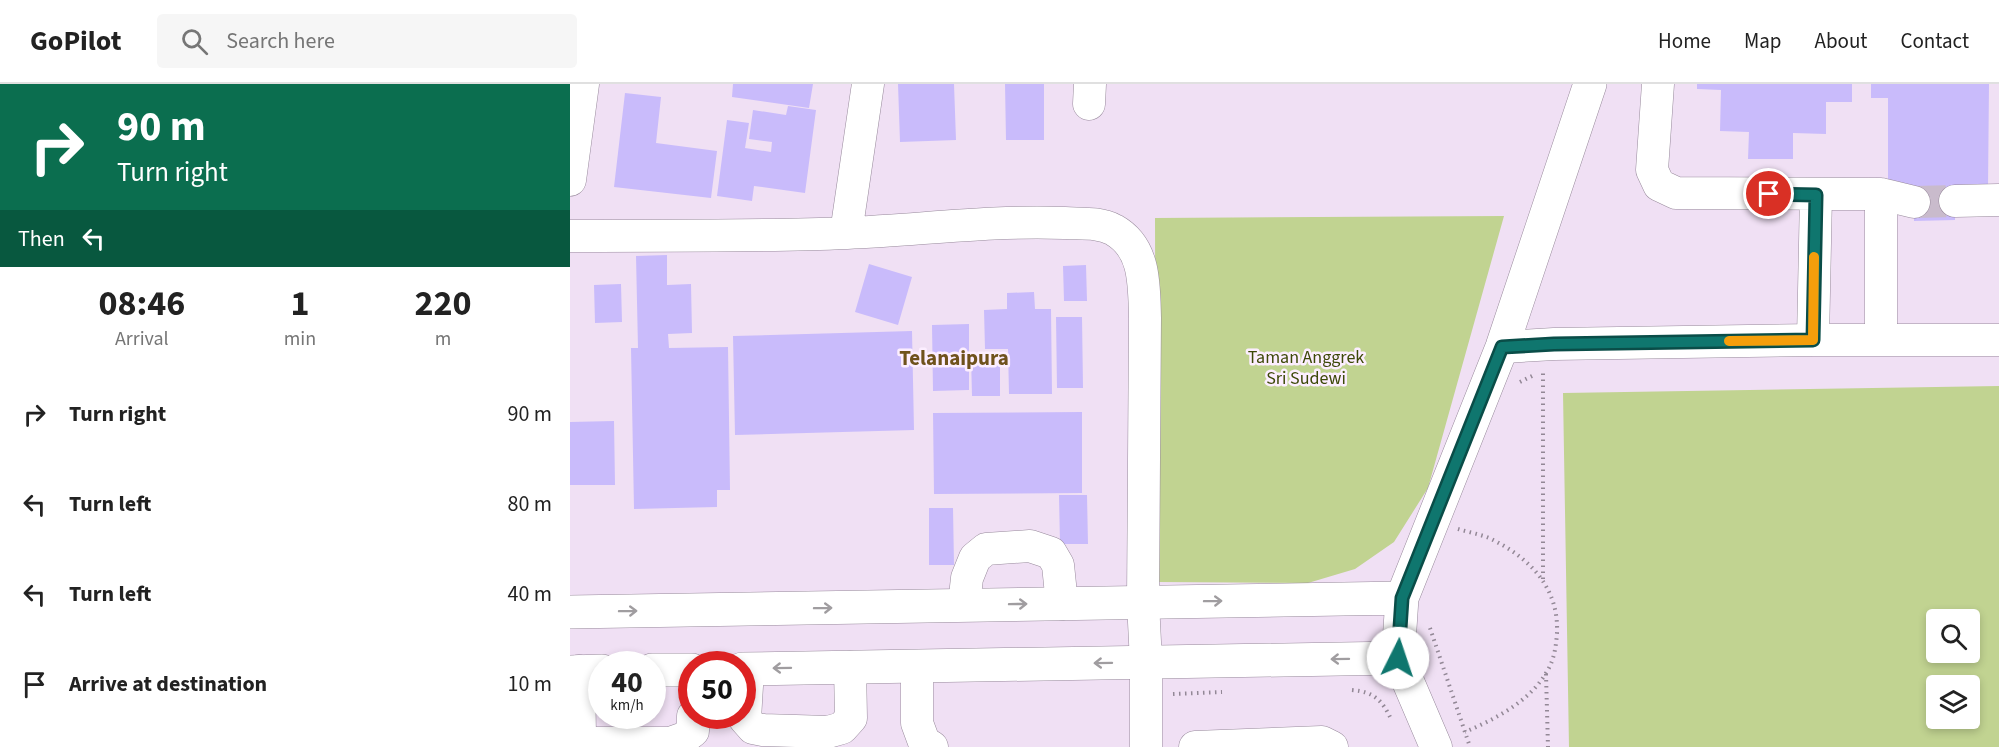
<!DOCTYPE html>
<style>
:root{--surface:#fff;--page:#f6f6f6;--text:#222;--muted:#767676;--line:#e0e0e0}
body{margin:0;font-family:"Source Sans 3",sans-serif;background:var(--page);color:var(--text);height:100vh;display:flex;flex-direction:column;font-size:22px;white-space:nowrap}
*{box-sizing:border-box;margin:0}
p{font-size:20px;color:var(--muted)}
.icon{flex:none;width:33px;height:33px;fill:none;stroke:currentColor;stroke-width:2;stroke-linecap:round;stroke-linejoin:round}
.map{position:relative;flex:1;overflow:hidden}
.sheet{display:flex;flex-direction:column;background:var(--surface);width:570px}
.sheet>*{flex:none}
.top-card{background:#0b6e4f;color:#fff;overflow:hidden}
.fabs{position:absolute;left:1356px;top:525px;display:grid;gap:12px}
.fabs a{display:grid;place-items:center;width:54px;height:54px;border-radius:6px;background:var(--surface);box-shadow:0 3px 9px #0003;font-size:30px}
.speed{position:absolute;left:18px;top:567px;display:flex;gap:12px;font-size:30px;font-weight:700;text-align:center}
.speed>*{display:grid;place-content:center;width:78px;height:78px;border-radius:50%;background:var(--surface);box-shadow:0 3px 9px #0003;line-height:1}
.speed small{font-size:15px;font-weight:400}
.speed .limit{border:9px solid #d22;background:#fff;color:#111}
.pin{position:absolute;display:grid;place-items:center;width:51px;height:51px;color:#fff;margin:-26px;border:3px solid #fff;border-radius:50%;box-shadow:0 2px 6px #0007}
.me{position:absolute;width:66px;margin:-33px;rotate:4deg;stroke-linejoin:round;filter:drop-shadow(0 0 4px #0008)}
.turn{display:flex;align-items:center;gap:21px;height:126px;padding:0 18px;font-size:27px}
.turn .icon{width:78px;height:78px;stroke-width:2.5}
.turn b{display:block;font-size:42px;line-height:51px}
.then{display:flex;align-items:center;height:57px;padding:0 18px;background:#0003;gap:12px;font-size:22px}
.eta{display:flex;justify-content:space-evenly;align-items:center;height:102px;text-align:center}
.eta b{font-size:36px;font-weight:700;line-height:42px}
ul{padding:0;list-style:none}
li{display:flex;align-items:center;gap:18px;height:90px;padding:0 18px}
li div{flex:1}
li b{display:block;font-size:22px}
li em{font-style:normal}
header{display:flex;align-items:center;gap:36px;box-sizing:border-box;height:84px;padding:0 30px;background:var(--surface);border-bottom:2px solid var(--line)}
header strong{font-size:28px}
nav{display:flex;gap:33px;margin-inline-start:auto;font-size:21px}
.search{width:420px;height:54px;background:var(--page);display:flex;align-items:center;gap:15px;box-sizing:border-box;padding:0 21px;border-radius:6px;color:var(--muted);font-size:22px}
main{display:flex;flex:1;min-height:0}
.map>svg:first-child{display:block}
</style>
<header>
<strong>GoPilot</strong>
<div class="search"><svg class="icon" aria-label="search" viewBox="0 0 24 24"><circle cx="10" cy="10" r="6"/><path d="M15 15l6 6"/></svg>Search here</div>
<nav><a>Home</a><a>Map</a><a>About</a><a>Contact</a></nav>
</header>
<main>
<section class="sheet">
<div class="top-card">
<div class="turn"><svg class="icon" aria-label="right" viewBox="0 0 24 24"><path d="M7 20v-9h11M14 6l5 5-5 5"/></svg><div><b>90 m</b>Turn right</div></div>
<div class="then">Then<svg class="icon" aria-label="left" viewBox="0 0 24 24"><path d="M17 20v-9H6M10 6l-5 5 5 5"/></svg></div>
</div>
<div class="eta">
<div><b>08:46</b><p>Arrival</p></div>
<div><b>1</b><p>min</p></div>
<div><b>220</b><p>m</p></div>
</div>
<ul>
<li><svg class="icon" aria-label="right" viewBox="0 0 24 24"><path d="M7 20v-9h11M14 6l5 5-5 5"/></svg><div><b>Turn right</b></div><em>90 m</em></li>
<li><svg class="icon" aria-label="left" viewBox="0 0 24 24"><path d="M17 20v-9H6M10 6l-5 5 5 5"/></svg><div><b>Turn left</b></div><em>80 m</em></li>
<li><svg class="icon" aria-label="left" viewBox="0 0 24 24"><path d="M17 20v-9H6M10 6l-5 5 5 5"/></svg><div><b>Turn left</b></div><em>40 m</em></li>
<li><svg class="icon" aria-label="arrive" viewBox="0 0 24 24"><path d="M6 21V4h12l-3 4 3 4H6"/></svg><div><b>Arrive at destination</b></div><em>10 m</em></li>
</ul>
</section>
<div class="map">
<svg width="1429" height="663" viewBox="0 0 1429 663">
<rect width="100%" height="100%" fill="#f0e0f4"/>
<path fill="#c1d391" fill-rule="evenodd" d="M934,132L858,404L824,458L785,485L738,499L586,498L585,134Z
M1429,302V663H999L993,309ZM1366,536H1400V568H1366ZM1366,602H1400V634H1366Z"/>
<path fill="#c9bbfb" d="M163,0H243L239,24L162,13Z
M328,0H384L386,56L330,58Z
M435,0H474V56H436Z
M1127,0H1282V18H1256V50L1223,49V75H1178L1179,48L1150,47L1151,6L1127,5Z
M1301,0H1419L1418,104H1385V136L1344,137V101H1318V14H1301Z
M55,9L91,13L86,59L147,67L141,114L44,103Z
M218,22L246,26L235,109L184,102L182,117L147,112L157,36L179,39L175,64L201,68L202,58L179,55L183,26L216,31Z
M97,171V201L121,200L122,249L98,250L99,264L158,263L160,406H147V423L64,425L61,264H68L66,172Z
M299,180L342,193L328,241L285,228Z
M516,181L517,217H494L493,182Z
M51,200L52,238L25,239L24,201Z
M464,208L465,225H481L482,310H439L438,265H415L414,226L437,225V209Z
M486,233H512L513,304H487Z
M399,240V306L363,307L362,241Z
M342,247L344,346L165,351L163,252Z
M401,273H430V312H402Z
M512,328V409L364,410L363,329Z
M44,337L45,401H0V338Z
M489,411H517L518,460H490Z
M359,424H383L384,481H359Z"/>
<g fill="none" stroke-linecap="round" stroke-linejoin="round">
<path stroke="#c9bbcc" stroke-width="32" stroke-dasharray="32 16" stroke-linecap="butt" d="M1344,118L1385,117"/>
<defs>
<path id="minor" d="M1088,0L1082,86L1089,101L1106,109L1311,110L1344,118
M519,20L520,0
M0,96L13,0
M1311,110V255
M1385,117L1429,116
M276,149L298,0
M0,152C92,151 185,153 277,149C350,146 422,136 495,139C511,140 529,138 544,146C576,164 574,202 575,234L573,518L576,578V663
M1243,256L1246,111
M932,263L984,260L1243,256H1429
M394,521L397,494L405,474L416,465L460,462L481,469L488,481L492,520
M828,574L866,663
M347,582V639L354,658L362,663
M178,585L175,635L183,644L193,646L258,648L272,644L281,634L280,583
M9,587L10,652L21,659H100L114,654L123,647V632
M625,663L752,658L762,663"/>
<path id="major" d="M0,528L832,514
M172,585L828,574L832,514L932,263L1020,0
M82,586H122
M0,588L32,587"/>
</defs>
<use href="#minor" stroke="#988a9c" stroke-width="33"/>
<use href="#major" stroke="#988a9c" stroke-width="34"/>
<path stroke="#938896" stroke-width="4" stroke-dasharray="1.5 4.5" stroke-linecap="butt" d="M950,298L964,291
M888,445C898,448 909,450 919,454C959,473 989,503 987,549C986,563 984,577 976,589C959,618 925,635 895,648
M973,495V287
M860,544L900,663
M976,590L978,663
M782,606C804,608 812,616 821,635
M603,610L652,608"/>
<use href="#minor" stroke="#fff" stroke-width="32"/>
<use href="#major" stroke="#fff" stroke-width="33"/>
</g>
<defs><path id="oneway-shaft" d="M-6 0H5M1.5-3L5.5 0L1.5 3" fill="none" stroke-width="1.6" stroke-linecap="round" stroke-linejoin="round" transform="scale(1.5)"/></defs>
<g stroke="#a09da0">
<use href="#oneway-shaft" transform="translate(643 517) rotate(-1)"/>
<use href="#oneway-shaft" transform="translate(448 520) rotate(-1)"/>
<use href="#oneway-shaft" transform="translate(253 524) rotate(-1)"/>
<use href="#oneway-shaft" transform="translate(58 527) rotate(-1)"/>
<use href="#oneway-shaft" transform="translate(770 575) rotate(179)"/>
<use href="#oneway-shaft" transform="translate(533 579) rotate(179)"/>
<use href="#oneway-shaft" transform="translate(212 584) rotate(179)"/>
</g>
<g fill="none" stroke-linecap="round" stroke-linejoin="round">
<defs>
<path id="route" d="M828,574L832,514L932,263L984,260L1243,256L1246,111L1199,110"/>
</defs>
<use href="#route" stroke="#0a4d48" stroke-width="15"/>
<use href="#route" stroke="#0f766e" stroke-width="10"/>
<path stroke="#f59e0b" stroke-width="10" d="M1159,257L1243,256L1244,173"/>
</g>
<g text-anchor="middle" stroke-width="5" stroke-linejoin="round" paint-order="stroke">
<g font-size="18" fill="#3c4807" stroke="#fceeff">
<text x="736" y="279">Taman Anggrek<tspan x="736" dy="21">Sri Sudewi</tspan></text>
</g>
<g font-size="21" font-weight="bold" fill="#6f521c" stroke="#fceeff">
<text x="384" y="281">Telanaipura</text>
</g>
</g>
</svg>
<div class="fabs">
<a><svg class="icon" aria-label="search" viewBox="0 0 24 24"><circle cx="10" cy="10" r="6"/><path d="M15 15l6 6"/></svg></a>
<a><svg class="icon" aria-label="layers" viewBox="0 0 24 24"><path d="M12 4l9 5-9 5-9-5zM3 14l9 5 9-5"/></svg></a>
</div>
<div class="speed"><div>40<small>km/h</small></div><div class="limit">50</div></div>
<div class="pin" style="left:1199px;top:110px;background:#d93025"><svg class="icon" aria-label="arrive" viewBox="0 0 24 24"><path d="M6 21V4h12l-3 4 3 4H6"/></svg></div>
<svg class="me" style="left:828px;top:574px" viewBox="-20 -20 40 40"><circle r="19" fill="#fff"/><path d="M0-13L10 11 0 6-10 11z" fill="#0f766e"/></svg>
</div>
</main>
